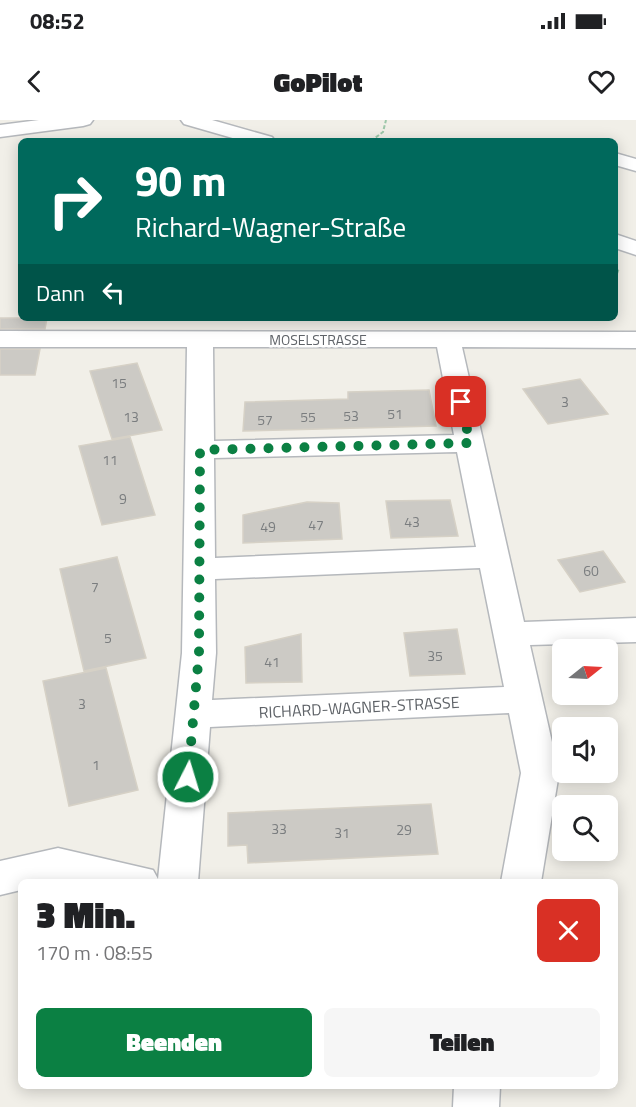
<!DOCTYPE html>
<html lang="de">
<meta charset="utf-8">
<style>
:root{--surface:#fff;--page:#f6f6f6;--text:#202124;--muted:#757577;--accent:#0b8043}
body{margin:0;font-family:"Titillium Web",sans-serif;background:var(--page);color:var(--text);height:100vh;display:flex;flex-direction:column;font-size:22px;white-space:nowrap}
*{box-sizing:border-box;margin:0}
p{font-size:20px;color:var(--muted)}
.icon{flex:none;width:33px;height:33px;fill:none;stroke:currentColor;stroke-width:2;stroke-linecap:round;stroke-linejoin:round}
.map{position:relative;flex:1;overflow:hidden}
.panel{position:absolute;left:18px;top:759px;width:600px;height:210px;display:flex;flex-direction:column;background:var(--surface);border-radius:9px;box-shadow:0 3px 15px #0003}
.panel>*{flex:none}
.top-card{position:absolute;left:18px;top:18px;width:600px;height:183px;border-radius:9px;box-shadow:0 3px 15px #0003;background:#00695c;color:#fff;overflow:hidden}
.needle{width:39px;rotate:72deg}
.buttons{position:absolute;left:552px;top:519px;display:grid;gap:12px}
.buttons a{display:grid;place-items:center;width:66px;height:66px;border-radius:9px;background:var(--surface);box-shadow:0 3px 15px #0003;font-size:30px}
.pin{position:absolute;display:grid;place-items:center;width:51px;height:51px;color:#fff;margin:-26px;border-radius:12px;box-shadow:0 3px 9px #0006}
.me{position:absolute;width:66px;margin:-33px;rotate:5deg;stroke-linejoin:round;filter:drop-shadow(0 0 4px #0008)}
.turn{display:flex;align-items:center;gap:21px;height:126px;padding:0 18px;font-size:27px}
.turn .icon{width:78px;height:78px;stroke-width:2.5}
.turn b{display:block;font-size:42px;line-height:51px}
.then{display:flex;align-items:center;height:57px;padding:0 18px;background:#0003;gap:12px;font-size:22px}
.round{display:grid;place-items:center;flex:none;width:63px;height:63px;border-radius:9px;background:var(--page)}
.summary{display:flex;align-items:center;justify-content:space-between;height:102px;padding:0 18px}
h1{font-size:36px;font-weight:800;line-height:45px}
.button{display:flex;gap:12px;margin-top:auto;padding:12px 18px}
.button a{flex:1;height:69px;border-radius:9px;background:var(--accent);color:#fff;font-size:24px;font-weight:800;line-height:69px;text-align:center}
.button a+a{background:var(--page);color:var(--text)}
.status{display:flex;justify-content:space-between;align-items:center;height:42px;padding:0 30px;background:var(--surface);direction:ltr}
.status svg{height:16px;fill:currentColor}
header{display:flex;justify-content:space-between;align-items:center;height:78px;padding:0 18px;background:var(--surface);font-size:27px;font-weight:800}
.map>svg:first-child{display:block}
</style>
<div class="status"><b>08:52</b><svg viewBox="0 0 49 12"><path d="M0 12V9h3v3zM5 12V6h3v6zM10 12V3h3v9zM15 12V0h3v12zM26 1h20v11H26zM47 4h2v5h-2z"/></svg></div>
<header><svg class="icon" aria-label="back" viewBox="0 0 24 24"><path d="M15 5l-7 7 7 7"/></svg>GoPilot<svg class="icon" aria-label="heart" viewBox="0 0 24 24"><path d="M12 20l-8-8c-3-5 5-10 8-4 3-6 11-1 8 4z"/></svg></header>
<div class="map">
<svg width="636" height="987" viewBox="0 0 636 987">
<rect width="100%" height="100%" fill="#f1efe8"/>
<path fill="#cccac5" stroke="#d6d1c6" stroke-width="1.5" d="M0,198H47L45,209H0Z
M0,229H40L35,255H0Z
M137,243L162,310L112,319L90,251Z
M580,259L608,294L548,304L523,269Z
M429,270L436,306L243,311L245,282L348,279V272Z
M130,317L155,395L102,405L79,326Z
M450,380L458,416L391,418L386,381Z
M307,382L339,383L342,419L243,423V395Z
M603,431L625,462L580,472L558,440Z
M117,437L146,538L84,551L60,449Z
M457,509L465,554L410,556L404,513Z
M301,514L302,562L246,563L245,527Z
M106,548L138,670L69,686L43,561Z
M431,684L438,734L248,743L247,725L228,726V693Z"/>
<g fill="none" stroke-linecap="round" stroke-linejoin="round">
<defs>
<path id="minor" d="M39,0H93L90,4L83,6L0,17V5Z
M181,0H212L272,17L275,21H243L184,4Z
M615,33L636,39V51L615,45Z
M615,114L636,121V135L615,128Z
M0,211L636,212V228L462,227L524,502L636,498V522L530,525L559,653L541,762H501L521,653L509,593L210,607L198,762H21V770L0,775V741L58,728L153,750L158,759L182,533L187,227H0ZM213,227H437L454,315L214,321ZM457,332L476,427L215,438L214,338ZM480,448L504,567L212,580L216,533L215,459Z
M454,966H500L499,987H453Z"/>
</defs>
<use href="#minor" stroke="#b5b8bc" stroke-width="3"/>
<path stroke="#9cc7a9" stroke-width="2" stroke-dasharray="4 2" stroke-linecap="butt" d="M371,21L383,12L386,0
M615,159L619,148"/>
<use href="#minor" fill="#fff" fill-rule="evenodd"/>
</g>
<g fill="none" stroke-linecap="round" stroke-linejoin="round">
<path stroke="#0b8043" stroke-width="10" stroke-dasharray="0 18" d="M188,657L199,533L200,330L470,323L461,282"/>
</g>
<g text-anchor="middle" stroke-width="5" stroke-linejoin="round" paint-order="stroke">
<g font-size="14" fill="#5f6368" stroke="#fff">
<text x="318" y="225">MOSELSTRASSE</text>
</g>
<g font-size="14" fill="#7a7d7f">
<text x="119" y="268">15</text>
<text x="565" y="287">3</text>
<text x="395" y="299">51</text>
<text x="351" y="301">53</text>
<text x="131" y="302">13</text>
<text x="308" y="302">55</text>
<text x="265" y="305">57</text>
<text x="110" y="345">11</text>
<text x="123" y="384">9</text>
<text x="412" y="407">43</text>
<text x="316" y="410">47</text>
<text x="268" y="412">49</text>
<text x="591" y="456">60</text>
<text x="95" y="472">7</text>
<text x="108" y="523">5</text>
<text x="435" y="541">35</text>
<text x="272" y="547">41</text>
<text x="82" y="589">3</text>
<text x="96" y="650">1</text>
<text x="279" y="714">33</text>
<text x="404" y="715">29</text>
<text x="342" y="718">31</text>
</g>
<g font-size="16" fill="#5f6368" stroke="#fff">
<text transform="translate(359 587) rotate(-3)" y="6">RICHARD-WAGNER-STRASSE</text>
</g>
</g>
</svg>
<div class="buttons">
<a><svg class="needle" viewBox="-14 -14 28 28"><path d="M0-13l5 13h-10z" fill="#e53935"/><path d="M0 13l5-13h-10z" fill="#757577"/></svg></a>
<a><svg class="icon" aria-label="sound" viewBox="0 0 24 24"><path d="M4 9h4l5-4v14l-5-4H4zM17 9q2 3 0 6"/></svg></a>
<a><svg class="icon" aria-label="search" viewBox="0 0 24 24"><circle cx="10" cy="10" r="6"/><path d="M15 15l6 6"/></svg></a>
</div>
<div class="pin" style="left:461px;top:282px;background:#d93025"><svg class="icon" aria-label="arrive" viewBox="0 0 24 24"><path d="M6 21V4h12l-3 4 3 4H6"/></svg></div>
<svg class="me" style="left:188px;top:657px" viewBox="-20 -20 40 40"><circle r="17" fill="#0b8043" stroke="#fff" stroke-width="3"/><path d="M0-11L8 9 0 5-8 9z" fill="#fff"/></svg>
<div class="top-card">
<div class="turn"><svg class="icon" aria-label="right" viewBox="0 0 24 24"><path d="M7 20v-9h11M14 6l5 5-5 5"/></svg><div><b>90 m</b>Richard-Wagner-Straße</div></div>
<div class="then">Dann<svg class="icon" aria-label="left" viewBox="0 0 24 24"><path d="M17 20v-9H6M10 6l-5 5 5 5"/></svg></div>
</div>
<section class="panel">
<div class="summary"><div><h1>3 Min.</h1><p>170 m · 08:55</p></div><a class="round" style="background:#d93025;color:#fff"><svg class="icon" aria-label="close" viewBox="0 0 24 24"><path d="M6 6l12 12M18 6L6 18"/></svg></a></div>
<div class="button"><a>Beenden</a><a>Teilen</a></div>
</section>
</div>
